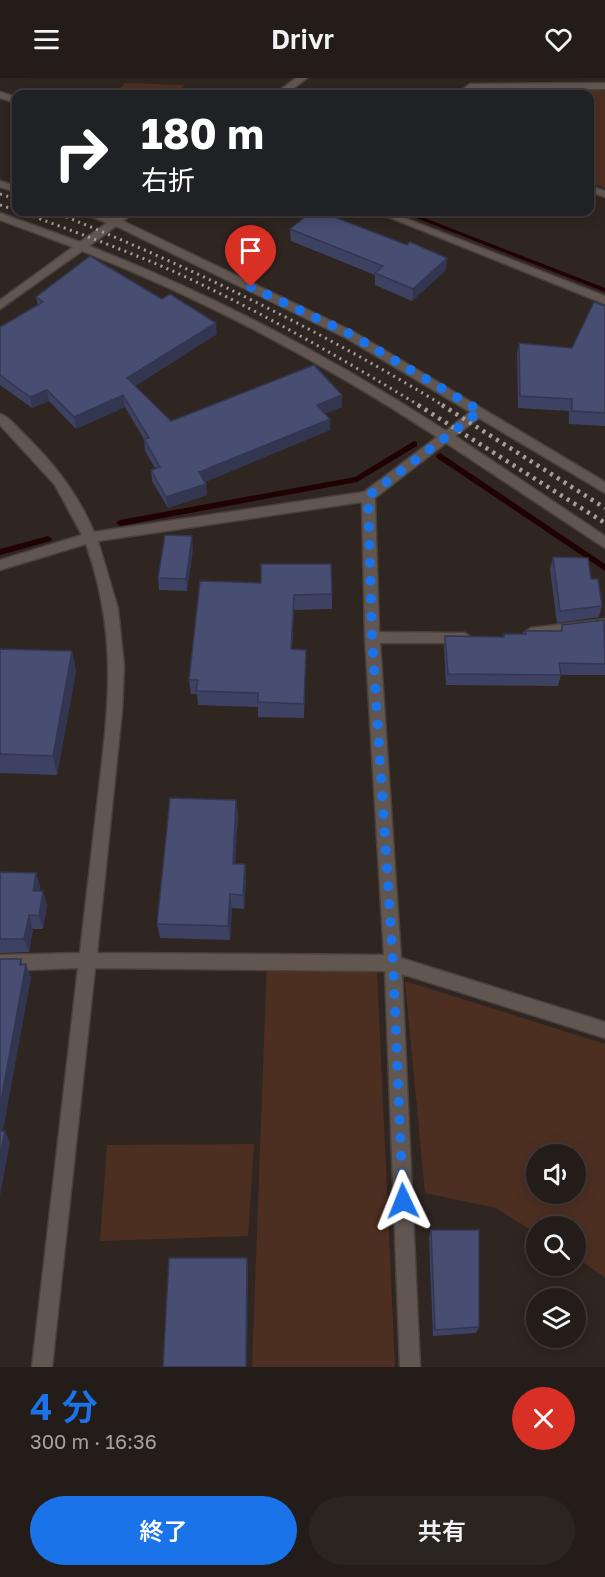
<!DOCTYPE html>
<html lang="ja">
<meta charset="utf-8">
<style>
:root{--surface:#231c19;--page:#2b2522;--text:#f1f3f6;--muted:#a3a1a2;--line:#403a38;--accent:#1a73e8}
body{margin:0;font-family:"Golos Text","Noto Sans JP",sans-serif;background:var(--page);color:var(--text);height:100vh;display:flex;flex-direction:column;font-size:22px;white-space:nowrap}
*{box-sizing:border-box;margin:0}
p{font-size:20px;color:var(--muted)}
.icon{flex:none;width:33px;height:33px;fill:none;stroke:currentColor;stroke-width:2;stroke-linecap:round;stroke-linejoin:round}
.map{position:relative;height:1289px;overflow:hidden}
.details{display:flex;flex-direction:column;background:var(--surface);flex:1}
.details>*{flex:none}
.top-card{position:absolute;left:12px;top:12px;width:582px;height:126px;border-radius:12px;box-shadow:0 3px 15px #0003,0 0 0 2px var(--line);background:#202124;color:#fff;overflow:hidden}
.fabs{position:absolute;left:526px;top:1066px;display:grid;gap:12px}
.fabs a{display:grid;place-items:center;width:60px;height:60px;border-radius:50%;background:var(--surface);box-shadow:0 3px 15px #0003,0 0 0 2px var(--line);font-size:30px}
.pin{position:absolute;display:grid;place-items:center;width:51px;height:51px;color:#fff;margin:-62px -26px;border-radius:50% 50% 50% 0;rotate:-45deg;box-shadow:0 0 6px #0007}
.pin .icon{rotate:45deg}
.me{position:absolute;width:66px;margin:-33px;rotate:358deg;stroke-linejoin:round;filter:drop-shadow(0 0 4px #0008)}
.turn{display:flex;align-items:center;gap:21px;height:126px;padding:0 30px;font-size:27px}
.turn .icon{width:78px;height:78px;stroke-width:2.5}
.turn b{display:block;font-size:42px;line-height:51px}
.round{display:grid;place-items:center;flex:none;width:63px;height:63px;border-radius:32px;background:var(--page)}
.headline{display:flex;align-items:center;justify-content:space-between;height:102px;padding:0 30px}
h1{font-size:36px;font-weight:600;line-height:45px;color:var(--accent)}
.cta{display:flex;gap:12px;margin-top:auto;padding:12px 30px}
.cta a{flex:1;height:69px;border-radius:36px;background:var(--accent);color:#fff;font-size:24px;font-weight:600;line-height:69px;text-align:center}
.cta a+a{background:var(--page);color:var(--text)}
header{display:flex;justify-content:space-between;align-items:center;height:78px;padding:0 30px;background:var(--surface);font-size:27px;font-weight:600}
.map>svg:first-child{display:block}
</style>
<header><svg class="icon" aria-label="menu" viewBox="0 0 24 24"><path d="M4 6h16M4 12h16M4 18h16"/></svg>Drivr<svg class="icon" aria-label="heart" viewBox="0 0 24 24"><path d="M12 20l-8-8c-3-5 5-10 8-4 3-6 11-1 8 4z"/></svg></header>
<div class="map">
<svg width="605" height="1289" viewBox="0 0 605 1289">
<rect width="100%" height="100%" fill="#2f2521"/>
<path fill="#4d2f22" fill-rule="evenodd" d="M125,5L186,7L172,16H114Z
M481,13H605V110L590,105V16H472Z
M267,882L377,893L395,1289H252Z
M405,903L605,966V1199L576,1180V1149H537V1156L496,1130L425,1115ZM537,1077H576V1116H537Z
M254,1066L248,1158L100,1163L107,1067Z"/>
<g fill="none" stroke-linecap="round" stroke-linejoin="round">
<path fill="#200200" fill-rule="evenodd" d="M30,14L35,15L36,16H27Z
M401,134H409L605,210V214Z
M414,363L417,364V368L357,404L120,448L116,445L120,442L355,399Z
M440,375L605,486V493L437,380L436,378Z
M48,458L52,461L51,463L0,477V471Z"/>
<defs>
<path id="minor" d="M296,0H307L286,16H275Z
M605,5V11L472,12L467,16H457L470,6Z
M0,14L16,19V25L0,20Z
M0,103L16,108V114L0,109Z
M590,108L605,113V119L590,114Z
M80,134H94L114,140L123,134H134L123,143L354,254L605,404V415L479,340L455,358L605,458V470L446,365L375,420L379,554L465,555L472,560L465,565H380L401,880L605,944V960L402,896L420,1289H400L385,893L95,890L52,1289H32L78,890L0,893V877L80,875C86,823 92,771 98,719C109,625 118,558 86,466L0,492V482L82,457L55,407L0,347V336C8,338 15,347 21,353C52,383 77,414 94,454L364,414L437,359C325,286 207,222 82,173L0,231V222L73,169L0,142V135L80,164L107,145ZM116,148L346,260L470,334L446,353C333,280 214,217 89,168ZM362,424L365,559L384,877L97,875L122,633L124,588L118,531L98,463Z
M376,134H389L605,218V226Z
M605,541V551L531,560L524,555L531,550Z"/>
</defs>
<use href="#minor" stroke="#49413d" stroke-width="3"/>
<use href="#minor" fill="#625651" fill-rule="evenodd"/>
<path stroke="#a69e9b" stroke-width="3" stroke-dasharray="2 4.5" stroke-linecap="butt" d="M0,116L16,121
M0,127L16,132
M21,134C73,153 125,172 175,194C260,233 341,280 420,328
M54,134C189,188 320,252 444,328"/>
<path stroke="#a69e9b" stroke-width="4.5" stroke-dasharray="3 5" stroke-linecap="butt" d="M418,327L605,445
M442,327L605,430"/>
</g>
<path fill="#3e4262" d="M290,151L446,192L412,223L375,207V197L291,163Z
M36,219L217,256L135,308L171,343L342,329L325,335L330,352L205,404L207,417L168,430L152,403L151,392L155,390L145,373L144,361L125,329L76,351L49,323L32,330L0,307V249L38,227Z
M605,228V348L569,346V333L518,330L517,277L519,265L572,270Z
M193,470L187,513L159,512L158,500Z
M553,479L591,501L602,528L599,539L557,545L550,491Z
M200,503L332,516V531L294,532L292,571L306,572L304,640L258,639V629L198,627L197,616H191L189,602Z
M562,547H605V597H561L558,608L446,607L444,570L445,558L503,559L504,556H525V553H560Z
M0,571L72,573L76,593L57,697L0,695Z
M236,722L238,737L235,786H245L246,801L244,831L232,830L230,862L160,860L157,846Z
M0,794L36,795L40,809L39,813L47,827L43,851H33L29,874L0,875Z
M431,1152L479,1249L476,1255L433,1258L429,1160Z"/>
<path fill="#323650" d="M447,180L446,192L412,223L413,211Z
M216,245L217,256L129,312L127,300Z
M47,312L49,323L32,330L30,319Z
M123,317L125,329L76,351L74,339Z
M342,317V329L317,339V327Z
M330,341V352L200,406L199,394Z
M206,406L207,417L168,430L166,419Z
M192,458L193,470L187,513L186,501Z
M294,517V532L291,586V571Z
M72,573L76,593L57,697L53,678Z
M236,722L238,737L234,800L233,786Z
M245,786L246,801L244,831L243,817Z
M36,795L40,809L37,826L33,813Z
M43,813L47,827L43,851L39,838Z
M230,816L232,830L230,862L228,848Z
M29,837L33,851L29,874L24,861Z
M21,881L25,893L26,886L31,900L1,1064L0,1062V1028Z
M5,1053L10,1064L0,1118V1079Z
M247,1180L248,1189L247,1289H246Z"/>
<path fill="#484d72" stroke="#323650" stroke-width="1.5" d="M311,134H321L407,167L410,164L447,180L413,211L375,195L383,188L290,151Z
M90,178L162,221L170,216L216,245L127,300L171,343L314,287L342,317L317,327L330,341L199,394L206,406L166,419L151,392L160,389L144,361L149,360L123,317L74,339L47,312L30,319L0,297V249L43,224L36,219Z
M594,224L605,228V335L572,333V321L520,318L519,265L572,270Z
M165,457L192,458L186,501L158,500Z
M553,479L588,480L591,501H598L602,528L560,533Z
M261,486H331L332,516L294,517L291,571L306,572L304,626L258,624V615L196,613L198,602H189L200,503L261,505Z
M604,542L605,586L559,585L561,597L448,596L445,558L504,559V556H526L525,553H562V547Z
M0,571L72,573L53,678L0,676Z
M170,720L236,722L233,786H245L243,817L230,816L228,848L157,846Z
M0,794L36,795L33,813H43L39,838L29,837L24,861H0Z
M0,881H21L20,887L26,886L0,1028Z
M0,1053H5L0,1079Z
M431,1152H479V1249L435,1252Z
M169,1180H247L246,1289H163Z"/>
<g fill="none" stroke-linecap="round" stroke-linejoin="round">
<path stroke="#1a73e8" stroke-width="10" stroke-dasharray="0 18" d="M251,209L350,256L480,333L368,418L372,559L393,885L403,1123"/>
</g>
</svg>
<div class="fabs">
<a><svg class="icon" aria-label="sound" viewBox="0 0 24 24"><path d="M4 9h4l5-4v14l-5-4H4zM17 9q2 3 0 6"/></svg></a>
<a><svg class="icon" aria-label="search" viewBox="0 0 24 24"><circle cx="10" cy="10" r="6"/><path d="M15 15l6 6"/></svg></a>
<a><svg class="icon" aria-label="layers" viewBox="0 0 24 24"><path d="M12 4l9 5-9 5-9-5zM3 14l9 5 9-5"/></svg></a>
</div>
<div class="pin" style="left:251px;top:209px;background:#d93025"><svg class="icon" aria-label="arrive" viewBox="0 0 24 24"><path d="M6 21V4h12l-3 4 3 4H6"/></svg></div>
<svg class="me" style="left:403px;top:1123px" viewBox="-20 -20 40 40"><path d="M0-17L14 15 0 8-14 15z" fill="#1a73e8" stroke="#fff" stroke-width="4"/></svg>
<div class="top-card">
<div class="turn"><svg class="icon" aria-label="right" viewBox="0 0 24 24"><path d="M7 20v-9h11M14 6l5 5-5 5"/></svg><div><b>180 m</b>右折</div></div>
</div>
</div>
<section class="details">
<div class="headline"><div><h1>4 分</h1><p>300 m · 16:36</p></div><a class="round" style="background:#d93025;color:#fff"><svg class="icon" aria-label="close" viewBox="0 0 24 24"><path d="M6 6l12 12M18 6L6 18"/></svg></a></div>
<div class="cta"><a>終了</a><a>共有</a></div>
</section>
